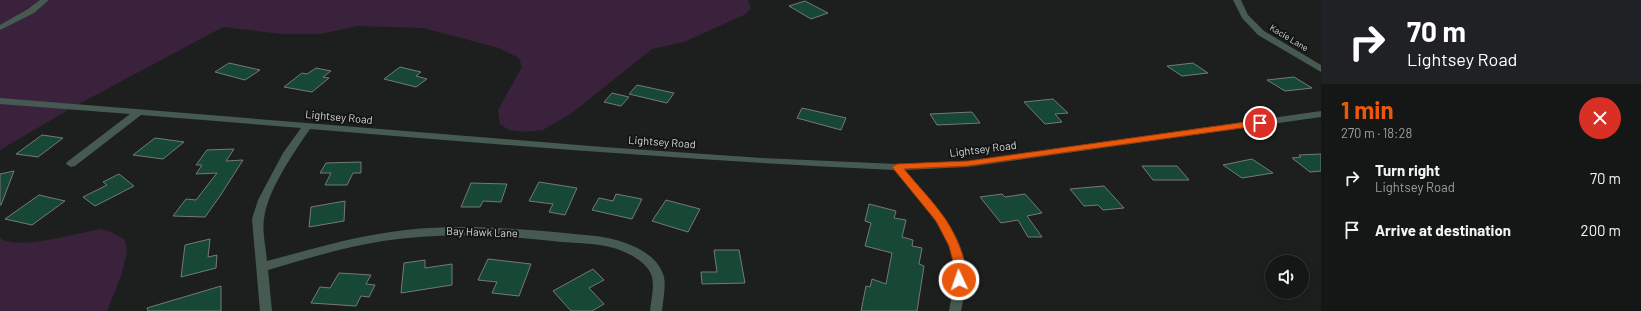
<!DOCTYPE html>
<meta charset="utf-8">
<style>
:root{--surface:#151716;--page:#222423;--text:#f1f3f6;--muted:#9d9fa1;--line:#343635;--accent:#ea580c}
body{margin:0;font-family:Barlow,sans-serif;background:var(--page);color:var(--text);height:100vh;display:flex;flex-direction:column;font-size:15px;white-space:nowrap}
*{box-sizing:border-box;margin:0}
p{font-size:13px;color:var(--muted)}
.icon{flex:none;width:22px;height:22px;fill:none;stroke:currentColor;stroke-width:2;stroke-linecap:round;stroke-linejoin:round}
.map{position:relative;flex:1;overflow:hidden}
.side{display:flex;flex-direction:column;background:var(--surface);width:320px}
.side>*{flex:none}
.hud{background:#202124;color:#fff;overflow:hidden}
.tools{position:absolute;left:1265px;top:255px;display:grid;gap:8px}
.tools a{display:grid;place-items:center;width:44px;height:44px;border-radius:50%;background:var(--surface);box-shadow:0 2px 10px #0003,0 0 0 1px var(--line);font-size:20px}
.pin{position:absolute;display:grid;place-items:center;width:34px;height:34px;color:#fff;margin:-17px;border:2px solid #fff;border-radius:50%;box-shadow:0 1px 4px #0007}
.me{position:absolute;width:44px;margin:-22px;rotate:357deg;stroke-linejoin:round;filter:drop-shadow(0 0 3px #0008)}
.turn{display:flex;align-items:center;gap:14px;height:84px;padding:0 20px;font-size:18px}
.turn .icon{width:52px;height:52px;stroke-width:2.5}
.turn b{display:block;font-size:28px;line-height:34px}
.round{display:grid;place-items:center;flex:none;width:42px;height:42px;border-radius:21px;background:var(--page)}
.head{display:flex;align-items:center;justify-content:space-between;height:68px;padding:0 20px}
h1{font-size:24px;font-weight:700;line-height:30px;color:var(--accent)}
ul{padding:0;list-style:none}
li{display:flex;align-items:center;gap:12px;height:52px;padding:0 20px}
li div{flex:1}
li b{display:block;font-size:15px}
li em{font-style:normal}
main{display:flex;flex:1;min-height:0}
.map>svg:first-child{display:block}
</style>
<main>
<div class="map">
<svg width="1321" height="311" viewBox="0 0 1321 311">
<rect width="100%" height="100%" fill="#1c1f1d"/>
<path fill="#3a223c" d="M0,0H748L751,9L744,15L684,42L652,49L572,113L543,130L524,132L509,130L500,124L498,110L522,67L519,58L499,48L423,28L357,26L321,34H282L223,27L75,106L0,150Z
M100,229L111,232L125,240L127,253L121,276L107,311H0V238C16,251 79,233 100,229Z"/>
<path fill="#174735" stroke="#767978" d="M805,1L828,13L811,19L789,6Z
M229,63L260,70L245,80L215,72Z
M1193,63L1208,73L1182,76L1167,66Z
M400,67L421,72L416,76L427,79L416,87L384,79Z
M316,68L331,71L323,77L329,78L312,92L284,87L302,73L307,74Z
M1294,77L1312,88L1285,91L1267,80Z
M637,85L674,93L667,103L629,94Z
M612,93L629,97L621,106L604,102Z
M1053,99L1068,113L1055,114L1062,122L1045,124L1024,102Z
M802,108L846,118L841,130L797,118Z
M972,112L980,123L937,125L930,114Z
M42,135L63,138L38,157L16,154Z
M155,138L184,142L163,159L133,155Z
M234,149L226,161L243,160L220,196L205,217L173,216L186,199L196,200L217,173L196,174L202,165H196L207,150Z
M1321,154V171L1310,172L1292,158L1301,157L1299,155Z
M1252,159L1273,173L1242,178L1223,165Z
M361,162V173H353L347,185H325L331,173H320L326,163Z
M1142,166H1177L1189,180H1153Z
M14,171L1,205H0V174Z
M119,174L134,186L95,206L83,197L107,185L103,182Z
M539,182L577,188L565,215L549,212L553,204L529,201Z
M471,183L507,184L501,202L483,201L480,207H461Z
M1104,186L1124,208L1103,210L1098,205L1084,206L1070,189Z
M616,194L642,199L632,219L592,210L599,198L613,201Z
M1002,194L1005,197L1025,194L1042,213L1027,216L1042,237H1028L1018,220L1001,223L980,197Z
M39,195L65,201L32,225L5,219Z
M666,200L700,209L688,232L652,221Z
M345,201L344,221L309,227L311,207Z
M869,204L896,211L894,218L906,220L902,237L913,240L912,246L922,248L919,264L924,266L917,311H861L866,286L870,287L872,279L886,284L892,253L865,246L871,223L865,221Z
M210,239L208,257L217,255L216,268L181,277L185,245Z
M714,250H739L745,283L702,284L701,272H717Z
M488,259L531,264L519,296L492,293L497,282L478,280Z
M425,260V268L452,264V285L401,293L404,263Z
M593,269L604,280L589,288L604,304L592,311H571L553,291Z
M339,273L371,275L366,284L375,285L369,297L361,296L356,306L311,303L320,287L330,288Z
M221,286V311H148L147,308Z"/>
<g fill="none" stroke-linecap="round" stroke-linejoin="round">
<path fill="#475a52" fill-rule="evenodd" d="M40,0H49L34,13L0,30V25L28,9Z
M1233,0H1241L1248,15L1264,31L1321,65V72L1258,35L1242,18Z
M0,98L603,147L762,158L897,164L968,161L1321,111V117L968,167L905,170C929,199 963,231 966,271C967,285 964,298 961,311H949C951,298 955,285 954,271C952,231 918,199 894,170C699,161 504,145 310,129C294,152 267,191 264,219C262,232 266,248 267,261C313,249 358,235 406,230C469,223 533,230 596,236C620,239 657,250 664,277C666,288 663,300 662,311H650C651,299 656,283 650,272C643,259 623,250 610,247C594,243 577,243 561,242C502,235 442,232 383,241C344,247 306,259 268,270L272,311H260L252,219L258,200L283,153L301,128L141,115L75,166L71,167L66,164L67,162L130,114L0,104Z"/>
</g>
<path fill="#ea580c" stroke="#983908" d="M1260,120L1263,121L1264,123L1263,125L968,166L904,169C917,185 932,200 944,217C954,231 972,267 963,283L959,284L955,283L954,280L955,269L949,246L936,221L892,167L897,164L968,161Z"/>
<g text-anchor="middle" stroke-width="4" stroke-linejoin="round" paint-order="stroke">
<g font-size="9" fill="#d6d8d7" stroke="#131514">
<text transform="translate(1289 38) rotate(31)" y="3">Kacie Lane</text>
</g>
<g font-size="11" fill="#d6d8d7" stroke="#131514">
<text transform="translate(339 117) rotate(5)" y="4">Lightsey Road</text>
<text transform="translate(662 142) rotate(4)" y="4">Lightsey Road</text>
<text transform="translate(983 149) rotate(-7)" y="4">Lightsey Road</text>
<text transform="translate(482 232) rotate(2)" y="4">Bay Hawk Lane</text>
</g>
</g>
</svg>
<div class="tools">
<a><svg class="icon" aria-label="sound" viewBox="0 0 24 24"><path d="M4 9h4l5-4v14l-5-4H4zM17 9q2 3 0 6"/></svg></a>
</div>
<div class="pin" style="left:1260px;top:123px;background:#d93025"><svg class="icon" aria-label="arrive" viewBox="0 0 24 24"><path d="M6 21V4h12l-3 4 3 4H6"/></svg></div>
<svg class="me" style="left:959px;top:280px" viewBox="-20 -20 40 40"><circle r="17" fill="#ea580c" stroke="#fff" stroke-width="3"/><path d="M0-11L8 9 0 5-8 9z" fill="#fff"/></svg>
</div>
<section class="side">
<div class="hud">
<div class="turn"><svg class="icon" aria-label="right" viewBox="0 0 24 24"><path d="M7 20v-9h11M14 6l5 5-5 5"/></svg><div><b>70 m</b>Lightsey Road</div></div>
</div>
<div class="head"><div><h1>1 min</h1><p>270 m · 18:28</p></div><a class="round" style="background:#d93025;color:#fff"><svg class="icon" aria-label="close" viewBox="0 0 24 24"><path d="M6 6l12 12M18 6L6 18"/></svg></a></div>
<ul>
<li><svg class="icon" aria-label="right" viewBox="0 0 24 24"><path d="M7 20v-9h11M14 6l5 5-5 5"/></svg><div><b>Turn right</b><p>Lightsey Road</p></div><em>70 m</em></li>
<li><svg class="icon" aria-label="arrive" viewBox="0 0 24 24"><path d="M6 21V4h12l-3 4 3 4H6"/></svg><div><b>Arrive at destination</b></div><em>200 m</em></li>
</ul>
</section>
</main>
